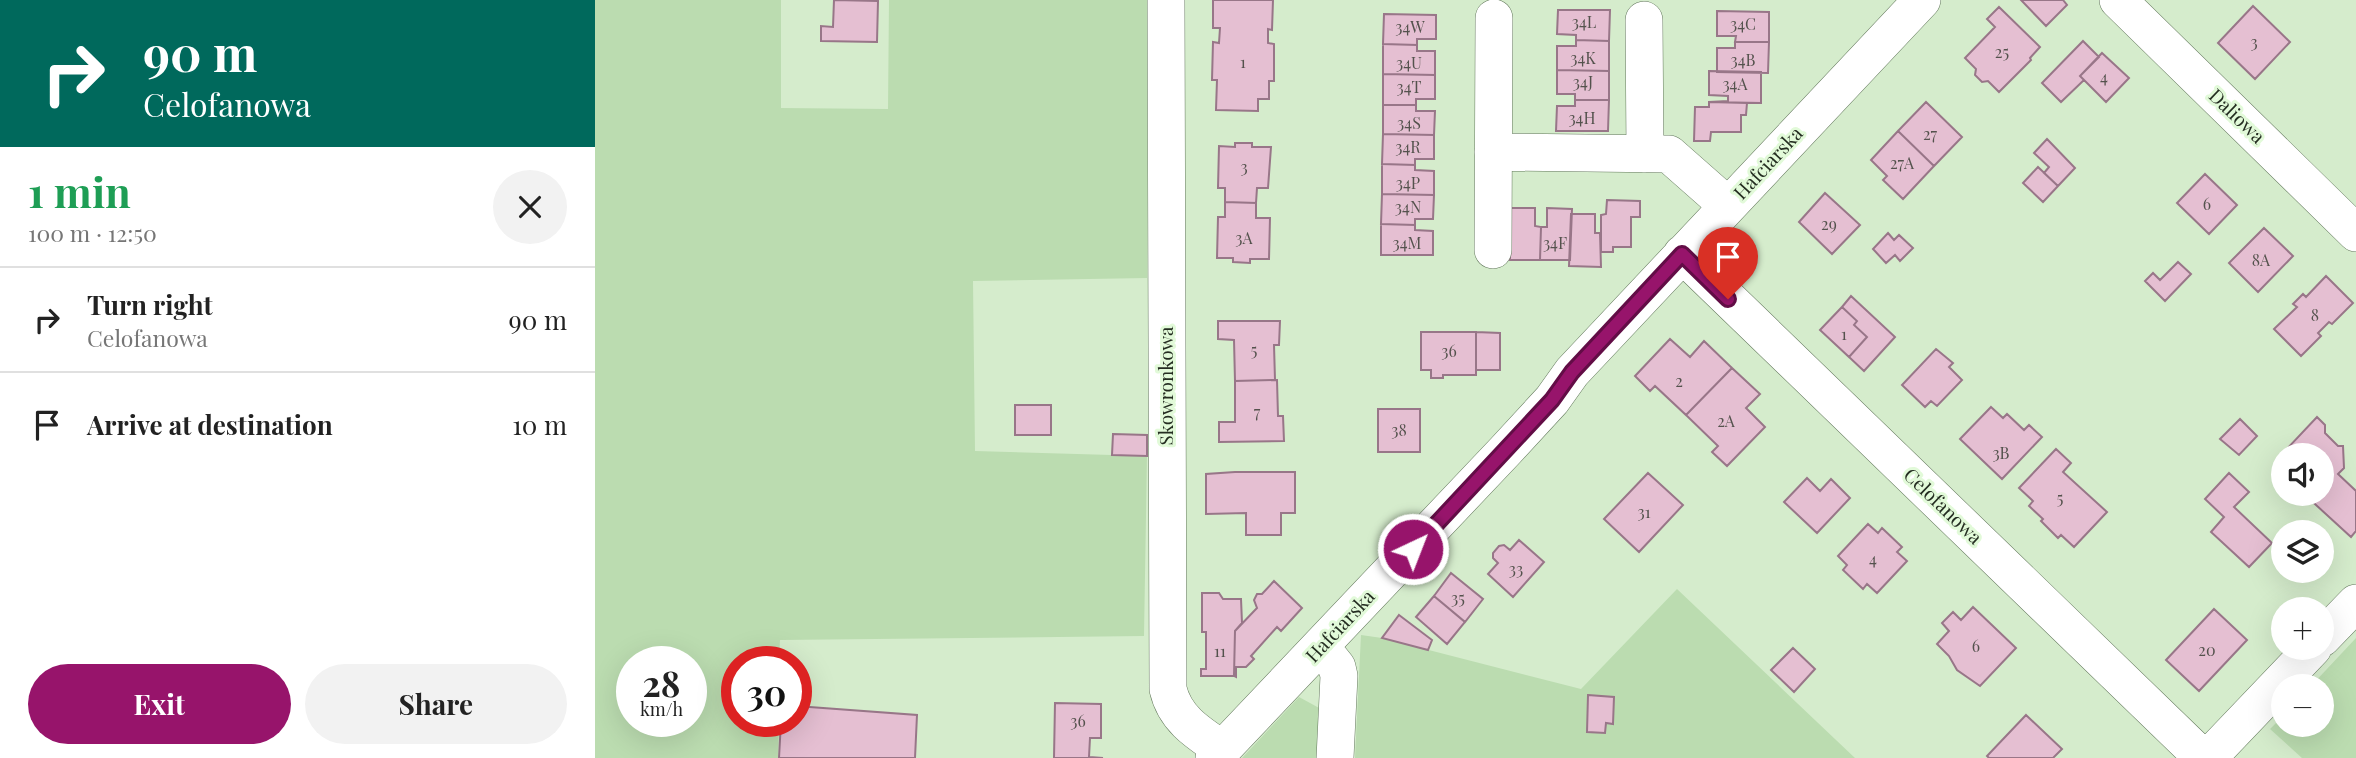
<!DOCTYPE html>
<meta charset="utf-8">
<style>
:root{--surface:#fff;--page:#f2f2f2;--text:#222;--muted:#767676;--line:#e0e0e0;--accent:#97146b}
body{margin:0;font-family:"Playfair Display",serif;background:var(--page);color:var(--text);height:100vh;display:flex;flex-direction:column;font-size:26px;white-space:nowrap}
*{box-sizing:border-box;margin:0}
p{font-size:23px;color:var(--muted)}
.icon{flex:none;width:38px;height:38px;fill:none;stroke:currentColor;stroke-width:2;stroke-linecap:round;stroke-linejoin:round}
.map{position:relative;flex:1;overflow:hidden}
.sheet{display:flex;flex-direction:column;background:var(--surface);width:595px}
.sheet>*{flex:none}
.banner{background:#00695c;color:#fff;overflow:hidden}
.tools{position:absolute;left:1676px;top:443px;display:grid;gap:14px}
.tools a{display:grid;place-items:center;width:63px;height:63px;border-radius:50%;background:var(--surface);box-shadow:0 7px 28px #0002;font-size:35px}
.speed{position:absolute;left:21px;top:646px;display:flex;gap:14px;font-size:35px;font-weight:700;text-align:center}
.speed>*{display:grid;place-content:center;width:91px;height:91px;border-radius:50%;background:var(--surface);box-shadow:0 7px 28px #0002;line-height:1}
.speed small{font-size:18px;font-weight:400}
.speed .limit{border:10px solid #d22;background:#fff;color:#111}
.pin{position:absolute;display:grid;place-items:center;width:60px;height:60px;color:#fff;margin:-72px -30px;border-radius:50% 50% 50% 0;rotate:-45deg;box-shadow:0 0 7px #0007}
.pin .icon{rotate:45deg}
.me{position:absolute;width:77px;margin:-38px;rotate:43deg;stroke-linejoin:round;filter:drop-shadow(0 0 5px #0008)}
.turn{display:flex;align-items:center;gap:24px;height:147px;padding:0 28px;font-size:32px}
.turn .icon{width:91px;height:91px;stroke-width:2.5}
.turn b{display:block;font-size:49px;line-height:60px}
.round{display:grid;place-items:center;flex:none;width:74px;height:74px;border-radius:37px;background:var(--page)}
.overview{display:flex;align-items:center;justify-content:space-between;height:119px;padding:0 28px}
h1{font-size:42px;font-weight:700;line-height:52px;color:#1e9e55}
.button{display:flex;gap:14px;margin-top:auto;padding:14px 28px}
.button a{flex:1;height:80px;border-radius:42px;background:var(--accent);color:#fff;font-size:28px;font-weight:700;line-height:80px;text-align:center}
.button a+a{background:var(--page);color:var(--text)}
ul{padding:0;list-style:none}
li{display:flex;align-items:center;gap:21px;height:105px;padding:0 28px;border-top:2px solid var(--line)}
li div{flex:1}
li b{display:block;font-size:26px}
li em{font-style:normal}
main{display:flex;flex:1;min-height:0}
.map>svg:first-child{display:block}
</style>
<main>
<section class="sheet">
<div class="banner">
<div class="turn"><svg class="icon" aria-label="right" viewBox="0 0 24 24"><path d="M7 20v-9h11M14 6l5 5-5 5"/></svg><div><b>90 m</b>Celofanowa</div></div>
</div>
<div class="overview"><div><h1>1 min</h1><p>100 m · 12:50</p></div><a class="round"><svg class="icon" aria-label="close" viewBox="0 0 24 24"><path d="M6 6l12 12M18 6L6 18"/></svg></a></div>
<ul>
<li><svg class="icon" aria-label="right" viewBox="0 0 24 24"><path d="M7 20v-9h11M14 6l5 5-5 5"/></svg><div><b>Turn right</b><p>Celofanowa</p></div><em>90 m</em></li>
<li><svg class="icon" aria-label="arrive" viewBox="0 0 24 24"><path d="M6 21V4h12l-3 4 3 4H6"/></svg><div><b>Arrive at destination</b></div><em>10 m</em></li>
</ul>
<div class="button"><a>Exit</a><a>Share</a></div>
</section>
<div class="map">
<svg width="1761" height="758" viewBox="0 0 1761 758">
<rect width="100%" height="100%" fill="#d5eccc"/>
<path fill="#bbdcb0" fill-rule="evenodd" d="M0,0H186V108L293,109L294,0H552V278L378,281L380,451L552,456L549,636L185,640L184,661L142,662V721H184L183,758H0ZM37,662H96V721H37Z
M1082,589L1260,758H760L766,635L787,638L986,689Z
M1761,638V758H1707L1675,729L1689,715V724H1727V686H1716Z
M704,697L726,709L725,758H647Z"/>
<path fill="#e5bfd2" stroke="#987688" stroke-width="2" d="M239,0L283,1L282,42L226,41V26L238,27Z
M618,0H678L677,30L673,29V43L679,44V81H674V99H663V111L621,110L622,80H617L618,42L624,43L625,28H618Z
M1426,0H1468L1472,5L1451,26Z
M1658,6L1695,42L1660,79L1623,43Z
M1404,7L1445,47L1435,58L1436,60L1404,92L1393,81L1387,82L1380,75L1381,69L1370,58L1400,27L1392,19Z
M963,10H1015L1014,41L981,40V35L962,34Z
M1122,11L1174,12V42H1140L1141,36H1122Z
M789,14L841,15V39H822V45L788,44Z
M981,40L1014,41V71L962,70V46H981Z
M1488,41L1504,57L1485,76L1489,80L1466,102L1447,83Z
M1140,42H1174L1173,73L1122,72V48H1140Z
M788,44L822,45V51H840V75L788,74Z
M1507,53L1534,78L1511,102L1485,76Z
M962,70L1014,71V100H980V94H962Z
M1114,71L1166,72V103L1114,102L1133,101V96L1114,95Z
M788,74L840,75V99H821V105H788Z
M980,100H1014L1013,131H961L962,106H980Z
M1114,102L1152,103L1151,115H1146V132H1116L1115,141H1099L1100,107H1114Z
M1331,102L1367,137L1339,166L1303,131Z
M788,105H821V111H840L839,135L788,134Z
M1303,131L1339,166L1308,199L1288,180L1292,176L1276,160Z
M788,134L839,135V159H820V165L787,164Z
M1452,139L1480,168L1463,186L1449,173L1454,167L1439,153Z
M640,143H657V147H676L673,188H662L661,203L630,202V188H623L624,146L640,147Z
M787,164L820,165V170L839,171V195L787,194Z
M1443,167L1463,186L1448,202L1428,183Z
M1610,174L1642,205L1614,234L1582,203Z
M1230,193L1265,225L1237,254L1204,222Z
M787,194L839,195L838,219H820V225L786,224Z
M1012,200L1045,201V217H1036V247H1018V252H1006V215L1011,214Z
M630,202L661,203V218H675L674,259H655V263L638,262V258H622L623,217H630Z
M915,208H940V226L946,227L945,260H915Z
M952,208L977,209L975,260H945L946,227H952Z
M976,214H1000V233H1005L1006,267L974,266Z
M786,224L820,225V230L838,231V255H786Z
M1669,228L1698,256L1663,292L1634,263Z
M1293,233L1299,240L1304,235L1318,248L1305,261L1300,255L1291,263L1278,249Z
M1583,262L1596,274L1570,301L1550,281L1558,273L1565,280Z
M1731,276L1758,303L1737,324L1734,322L1723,333L1726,336L1706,356L1679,329L1702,307L1698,304L1708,294L1711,297Z
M1256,296L1300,337L1269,371L1254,357L1272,337L1259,325L1262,321L1247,307Z
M1247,307L1262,321L1259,325L1272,337L1254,357L1225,330Z
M623,321H685L684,345H679L680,380L640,381L639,340L623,339Z
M826,332H881V375H848V378H836V370H826Z
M881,332L905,333V370H881Z
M1075,339L1095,357L1109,341L1137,368L1091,415L1060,386L1055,391L1040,376Z
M1341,349L1358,363L1354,367L1367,380L1342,406L1336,401L1330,407L1307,385Z
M1137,368L1165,394L1151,408L1170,427L1132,466L1117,452L1123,446L1091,415Z
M682,380L683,416H688L689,441L624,442V422H640V381Z
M420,405H456V435H420Z
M1396,407L1408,418L1412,414L1429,430L1434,425L1447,437L1407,479L1365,439Z
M783,409H825V452H783Z
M1722,417L1730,425V433L1743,446H1748L1749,468L1743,474L1761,491V531L1756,537L1709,494H1727V455H1692L1689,452Z
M1645,419L1662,436L1644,455L1625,439Z
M518,434L552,435V456L517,455Z
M1461,449L1476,463L1468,472L1512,512L1479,547L1466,535L1463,538L1446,521L1448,519L1434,506L1438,501L1424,488Z
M640,472H700V513H686V535H651V513L611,514V474Z
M1053,473L1088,505L1044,552L1009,519Z
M1634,473L1654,492L1639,507L1677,543L1654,567L1616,532L1629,517L1610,499Z
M1212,478L1225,491L1236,479L1255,498L1222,533L1189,502Z
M1273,524L1283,533L1287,528L1307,547L1302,552L1312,561L1282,593L1272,584L1268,589L1248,570L1252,565L1243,556Z
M924,540L949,562L918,597L893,574L903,563L898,558V553L904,546L909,545L915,550Z
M856,573L888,599L870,622L839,596Z
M679,581L707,608L686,631L682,627L656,656L659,659L651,667H641V677L639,676L640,631L662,608L659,600L662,594H667Z
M607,593H624L628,599H646L647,623L640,631L639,676H606V669H611V632H607Z
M839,596L870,622L852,644L821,617Z
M1378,607L1421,648L1385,686L1362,670L1354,656L1342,644L1354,631L1347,623L1358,612L1366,620Z
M1619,609L1652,640L1604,691L1571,660Z
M804,615L837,640L833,650L787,638Z
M1198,648L1220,669L1199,692L1176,670Z
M993,695L1019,697L1018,724L1011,723L1010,733L992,732Z
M460,703L506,704V738H495L494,757L508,758H459Z
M201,706L322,715L320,758H184L186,721H201Z
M1431,715L1467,749L1458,758H1394L1392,756Z"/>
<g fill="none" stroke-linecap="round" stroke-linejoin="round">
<defs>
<path id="minor" d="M571,0L573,689C580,719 603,733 627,749
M1523,0L1761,233
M1049,20L1050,154
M898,152L1074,154L1133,206
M898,250L899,18
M1087,254L1608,758
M1727,638L1761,603
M726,647L742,667L744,676L740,758
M619,758L910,451L957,400L977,372L1327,0
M1613,758L1718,648"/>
</defs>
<use href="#minor" stroke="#63785c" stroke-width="38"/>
<use href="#minor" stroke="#fff" stroke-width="37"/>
</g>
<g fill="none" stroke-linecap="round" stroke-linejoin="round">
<defs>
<path id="route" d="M818,549L957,400L977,372L1087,254L1133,299"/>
</defs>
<use href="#route" stroke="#620d46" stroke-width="18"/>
<use href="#route" stroke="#97146b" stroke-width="12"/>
</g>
<g text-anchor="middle" stroke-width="6" stroke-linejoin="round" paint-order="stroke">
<g font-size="16" fill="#54524d">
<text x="989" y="28">34L</text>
<text x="1148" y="30">34C</text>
<text x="815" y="33">34W</text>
<text x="1659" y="48">3</text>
<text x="1407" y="58">25</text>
<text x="988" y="64">34K</text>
<text x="1148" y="66">34B</text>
<text x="648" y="68">1</text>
<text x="814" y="69">34U</text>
<text x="1509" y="83">4</text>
<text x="988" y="88">34J</text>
<text x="1140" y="90">34A</text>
<text x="814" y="93">34T</text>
<text x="987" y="124">34H</text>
<text x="814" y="129">34S</text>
<text x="1335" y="140">27</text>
<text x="813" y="153">34R</text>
<text x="1307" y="169">27A</text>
<text x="649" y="173">3</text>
<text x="813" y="189">34P</text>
<text x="1612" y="210">6</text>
<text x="813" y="213">34N</text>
<text x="1234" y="230">29</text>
<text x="649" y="244">3A</text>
<text x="812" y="249">34M</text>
<text x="960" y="249">34F</text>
<text x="1666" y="266">8A</text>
<text x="1720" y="321">8</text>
<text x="1249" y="340">1</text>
<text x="659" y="356">5</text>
<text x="854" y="357">36</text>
<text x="1084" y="387">2</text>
<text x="662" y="418">7</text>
<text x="1131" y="427">2A</text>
<text x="804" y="436">38</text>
<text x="1406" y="459">3B</text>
<text x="1465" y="504">5</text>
<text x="1049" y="518">31</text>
<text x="1278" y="565">4</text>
<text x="921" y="575">33</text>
<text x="863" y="604">35</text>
<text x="1381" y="652">6</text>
<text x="1612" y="656">20</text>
<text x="625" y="657">11</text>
<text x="483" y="727">36</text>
</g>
<g font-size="19" fill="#242d21" stroke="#e2fad9">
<text transform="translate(1642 116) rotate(44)" y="7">Daliowa</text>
<text transform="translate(1173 163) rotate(-47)" y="7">Hafciarska</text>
<text transform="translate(571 386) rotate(-90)" y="7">Skowronkowa</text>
<text transform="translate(1348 506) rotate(44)" y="7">Celofanowa</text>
<text transform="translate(745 626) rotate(-47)" y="7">Hafciarska</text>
</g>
</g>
</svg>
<div class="tools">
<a><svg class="icon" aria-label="sound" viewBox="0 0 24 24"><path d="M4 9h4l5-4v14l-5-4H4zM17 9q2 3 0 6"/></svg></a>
<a><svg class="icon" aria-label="layers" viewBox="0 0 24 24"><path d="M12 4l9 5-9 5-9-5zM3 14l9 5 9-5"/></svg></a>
<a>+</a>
<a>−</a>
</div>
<div class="speed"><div>28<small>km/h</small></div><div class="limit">30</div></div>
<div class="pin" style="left:1133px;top:299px;background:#d93025"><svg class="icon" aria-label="arrive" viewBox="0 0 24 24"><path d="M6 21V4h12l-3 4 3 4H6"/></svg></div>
<svg class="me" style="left:818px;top:549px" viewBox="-20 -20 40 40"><circle r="17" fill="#97146b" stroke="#fff" stroke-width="3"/><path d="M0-11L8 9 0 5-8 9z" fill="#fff"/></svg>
</div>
</main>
